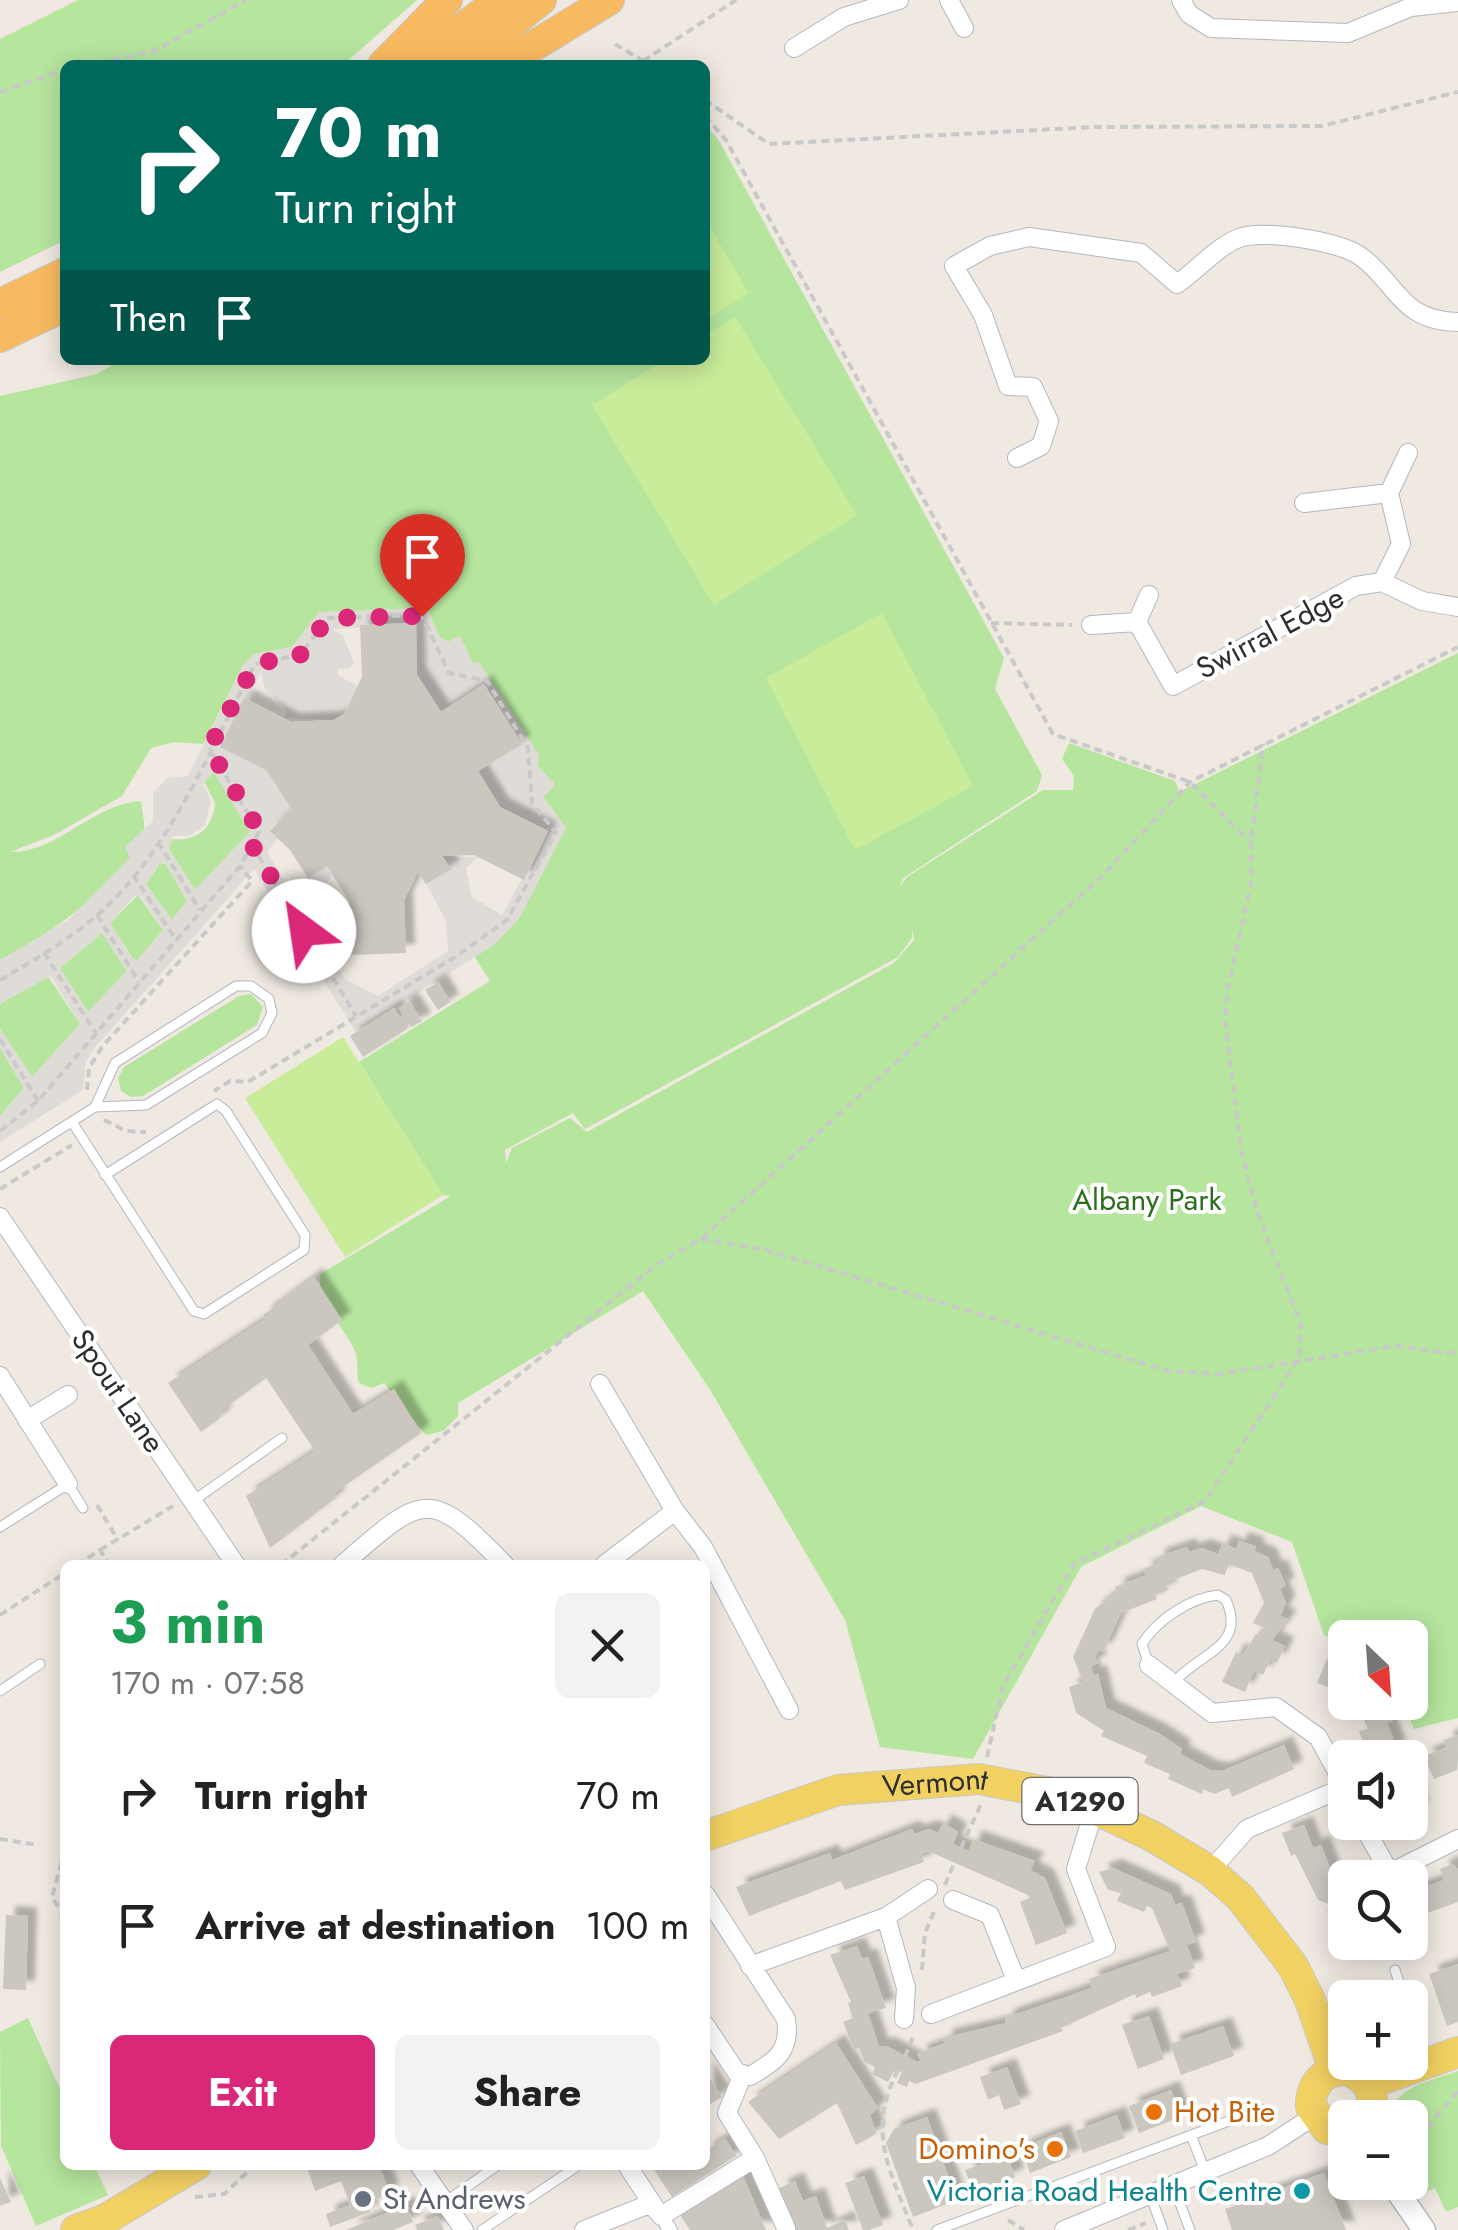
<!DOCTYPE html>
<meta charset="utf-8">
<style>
:root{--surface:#fff;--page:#f2f2f2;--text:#222;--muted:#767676;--accent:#db2777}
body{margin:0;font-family:Jost,sans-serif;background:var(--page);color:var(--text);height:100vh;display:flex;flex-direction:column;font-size:38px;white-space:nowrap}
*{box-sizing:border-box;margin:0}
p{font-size:32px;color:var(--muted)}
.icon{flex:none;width:55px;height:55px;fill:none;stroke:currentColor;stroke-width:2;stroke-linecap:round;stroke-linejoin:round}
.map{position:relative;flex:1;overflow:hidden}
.sheet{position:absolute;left:60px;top:1560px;width:650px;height:610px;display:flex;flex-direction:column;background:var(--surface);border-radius:15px;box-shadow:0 5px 25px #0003}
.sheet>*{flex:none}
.top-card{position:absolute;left:60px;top:60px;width:650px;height:305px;border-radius:15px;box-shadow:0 5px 25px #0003;background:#00695c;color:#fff;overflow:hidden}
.needle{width:65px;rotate:155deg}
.controls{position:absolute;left:1328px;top:1620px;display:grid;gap:20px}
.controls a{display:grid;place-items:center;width:100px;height:100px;border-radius:15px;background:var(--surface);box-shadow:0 5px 25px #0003;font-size:50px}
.pin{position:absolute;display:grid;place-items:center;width:85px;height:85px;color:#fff;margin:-102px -42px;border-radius:50% 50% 50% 0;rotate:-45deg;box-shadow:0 0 10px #0007}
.pin .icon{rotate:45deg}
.me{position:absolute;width:110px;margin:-55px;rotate:329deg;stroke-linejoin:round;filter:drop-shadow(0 0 8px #0008)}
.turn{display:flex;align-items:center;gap:35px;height:210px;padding:0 50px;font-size:45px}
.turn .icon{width:130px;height:130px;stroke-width:2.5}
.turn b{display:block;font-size:70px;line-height:85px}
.then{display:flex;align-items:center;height:95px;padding:0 50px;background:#0003;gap:20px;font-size:38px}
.round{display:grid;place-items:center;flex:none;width:105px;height:105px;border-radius:15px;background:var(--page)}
.headline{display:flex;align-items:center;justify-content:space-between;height:170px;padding:0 50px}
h1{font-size:60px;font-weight:700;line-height:75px;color:#1e9e55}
.button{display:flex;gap:20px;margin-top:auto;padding:20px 50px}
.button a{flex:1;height:115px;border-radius:15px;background:var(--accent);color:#fff;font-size:40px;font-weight:700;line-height:115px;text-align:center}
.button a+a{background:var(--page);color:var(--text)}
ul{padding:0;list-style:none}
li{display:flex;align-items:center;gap:30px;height:130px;padding:0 50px}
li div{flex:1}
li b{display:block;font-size:38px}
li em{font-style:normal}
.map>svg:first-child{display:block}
</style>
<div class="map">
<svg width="1458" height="2230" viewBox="0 0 1458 2230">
<defs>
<filter id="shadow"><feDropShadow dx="9" dy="-9" stdDeviation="2.5" flood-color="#0004"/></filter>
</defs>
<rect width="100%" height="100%" fill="#efe9e1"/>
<path fill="#b6e59e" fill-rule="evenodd" d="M78,0H417L343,65H65V240L0,272V39Z
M705,125L718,139L1004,658L995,689L1042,775L1037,791L903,878L899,888L907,877L1043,790H1073L1074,776L1062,759L1069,743L1175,781L1179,792L1458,653V1718L1414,1729L1403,1703L1410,1702V1638H1345V1645L1324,1635L1292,1542L1201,1506L1081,1567L973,1759L880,1747L845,1620L709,1388L643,1291L458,1403V1416L443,1431L426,1435L384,1383L372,1388L359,1383C356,1373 359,1360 355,1351C343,1324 317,1306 320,1274L451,1196L443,1195L359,1062L490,981L474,956L494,945L566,828L543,797L555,785L537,765L479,662L473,664L460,636L448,642L439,637L427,608L319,613L292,647L254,654L243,665L203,744L174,742L151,748L122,796L54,835L10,852C58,853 92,804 141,801C142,810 145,824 144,832C137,874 37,944 0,960V396L97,374L121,360H705ZM912,928L914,940L894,963L587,1132L570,1118L512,1148L506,1163L505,1150L573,1113L585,1129L898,957L912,938Z
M214,772L250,832L195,890L169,849L172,839C197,842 213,828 215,803L204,781Z
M160,863L166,864L187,901L172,920L146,885Z
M138,895L163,930L138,960L133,959L110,923Z
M102,933L127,971L88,1012L60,968Z
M47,975L80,1024L32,1077L0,1029V1004Z
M251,994L263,1007L257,1025L143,1096L131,1097L121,1091L118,1078L124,1067L239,996Z
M0,1048L24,1088L0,1116Z
M28,2018L65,2100V2165H94L108,2195L36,2226L1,2146L0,2032Z
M1458,2071V2207L1446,2212L1435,2188L1414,2197L1404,2183L1410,2182V2118H1389C1394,2086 1431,2081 1458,2071Z"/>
<path fill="#c9ec9a" d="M705,219L749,293L705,320Z
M735,317L857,515L714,605L592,405L665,360H705V335Z
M882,613L973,786L855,850L766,678Z
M343,1037L443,1195L345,1257L245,1098Z"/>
<path fill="#dfdcd8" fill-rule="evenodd" d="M427,608L440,637L448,642L460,636L473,664L479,662L539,755L537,765L555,785L543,798L566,828L519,919L494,945L356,1032L254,869L92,1051L86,1062L83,1090L0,1142V1116L24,1088L0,1048V1029L32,1077L80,1024L51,976L0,1004V960L68,920L130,858L125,847L153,821V793L167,778L188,776L243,665L254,654L292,647L319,612ZM415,624L417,675L441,712L484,685L521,744L478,771L500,807L548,831L502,915L472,897L466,868L478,857L442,856L450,869L426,884L446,921L448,951L378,996L345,979L323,945L319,920L325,885L332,875L327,866L289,889L267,852L278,838L270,830L291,808L266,770L247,700L261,672L264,687L287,712L284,718L334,720L344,714L357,686L338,675V669L350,668L354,662L343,636L332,629ZM214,772L250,832L195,890L169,849L173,836H189L205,825L211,801L203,784ZM160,863L166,864L187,901L172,920L146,884ZM134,896H141L163,930L138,960L132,959L110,923ZM102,933L127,971L88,1012L60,968Z"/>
<path fill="#cbc7bf" filter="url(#shadow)" d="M416,623L417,675L441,712L484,684L522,744L478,771L500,807L548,831L524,880L474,855L442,856L451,869L426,884L418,872L404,900L406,953L351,955L349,901L327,866L308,878L290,850L270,831L291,808L266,770L220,747L244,698L291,722L334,720L344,714L362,677L360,625Z
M438,982L450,1002L438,1010L425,990Z
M409,1001L422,1021L411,1027L409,1023L407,1029L363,1057L350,1036L394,1008L400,1017L403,1015L399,1008Z
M314,1277L342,1320L308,1345L353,1414L394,1389L421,1433L334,1493L336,1498L270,1548L246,1496L315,1451L266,1378L223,1409L220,1418L201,1432L168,1383L265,1319L263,1315Z
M1239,1541L1256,1546L1254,1551L1268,1557L1273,1570L1278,1568L1286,1586L1280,1589L1286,1603L1280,1616L1288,1619L1272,1640L1285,1646L1277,1663L1270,1660L1263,1675L1254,1671L1245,1692L1222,1682L1236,1652L1243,1655L1256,1634L1261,1636L1265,1628L1253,1623L1264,1603L1252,1573L1229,1564L1225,1575L1202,1569L1166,1583L1168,1590L1155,1595L1157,1599L1121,1613L1103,1652L1099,1650L1095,1657L1098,1663L1089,1667L1093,1676L1098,1674L1106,1708L1158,1733L1182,1749L1180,1754L1210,1770L1222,1771L1284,1745L1294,1769L1232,1797L1229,1788L1214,1794L1203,1789L1202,1794L1168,1779L1170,1774L1144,1763L1147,1756L1101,1736L1104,1731L1076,1713L1069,1687L1083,1682L1073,1657L1095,1609L1117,1592L1115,1587L1146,1575L1143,1569L1158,1564L1155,1558L1187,1547L1189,1552L1202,1548L1218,1554L1223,1543L1236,1549Z
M1327,1659L1345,1667V1700L1339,1697L1341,1692L1317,1683Z
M1350,1702L1386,1704L1393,1721L1387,1723L1397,1749L1391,1751L1393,1758H1369L1359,1731L1368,1729L1358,1706Z
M1458,1735L1457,1770L1434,1779L1424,1756L1447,1747L1444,1740Z
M1410,1783L1420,1810L1410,1814Z
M943,1823L958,1832L953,1844L961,1848L969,1851L973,1839L1035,1861L1030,1870L1045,1878L1067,1933L1036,1945L1020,1902L1030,1898L1028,1895L928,1851L921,1854L924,1862L845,1890L841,1881L749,1916L736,1887L830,1853L832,1860L912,1829L914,1834L929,1829L938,1833Z
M1304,1825L1313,1848L1321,1845L1336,1884L1345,1889L1342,1919L1327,1912L1331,1905L1318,1900L1295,1854L1291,1856L1282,1833Z
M1452,1864L1458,1869V1902L1410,1919V1892L1444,1880L1440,1869Z
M1113,1868L1171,1894L1175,1905L1182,1903L1196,1942L1187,1945L1195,1968L1177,1974L1182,1986L1152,1997L1150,1992L1136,1998L1135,1994L1061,2028L1063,2031L916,2084L909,2081L907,2087L897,2083L902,2072L895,2069L888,2082L872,2074L875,2067L865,2062L859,2048L854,2050L843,2022L853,2018L848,2003L851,2002L830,1955L857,1946L862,1959L868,1957L886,2008L868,2013L879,2047L886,2046L917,2062L921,2061L917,2054L945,2043L943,2038L1006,2023L1005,2018L1092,1988L1089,1979L1170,1951L1152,1908L1147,1906L1144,1912L1117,1901L1121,1893L1108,1890L1099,1872Z
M6,1915L28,1916L26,1990L3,1989Z
M1458,1964V2022L1447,2026L1429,1974Z
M1149,2016L1164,2059L1138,2069L1122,2025Z
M1223,2026L1234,2056L1181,2075L1170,2044Z
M836,2043L878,2108L870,2115L876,2134L856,2145L837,2103L779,2139L748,2102Z
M1007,2067L1021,2104L1004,2110L999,2095L988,2100L980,2077Z
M705,2071L722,2097L705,2107Z
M1171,2090L1181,2117L1139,2133L1129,2106Z
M1117,2115L1125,2138L1083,2153L1075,2131Z
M927,2117L957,2200L913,2217L886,2143L894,2129Z
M1061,2132L1071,2157L1030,2173L1021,2148Z
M725,2138L736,2156L672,2197L651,2165H705V2151Z
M1007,2155L1015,2177L974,2193L965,2170Z
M306,2165H379L390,2194L367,2203L370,2212L330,2227L326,2214L350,2205L341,2181L315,2191Z
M1324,2173L1346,2230H1232L1225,2209Z
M743,2176L766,2230H690L678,2212Z
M864,2176L883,2225L869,2230H863L845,2183Z
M0,2178L11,2202L0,2206Z
M795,2181L803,2201L816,2196L827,2228L845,2220L849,2230H795L779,2188Z
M406,2205L413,2222L393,2230H346Z
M438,2216L444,2230H417L415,2225Z"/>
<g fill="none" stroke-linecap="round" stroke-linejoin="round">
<defs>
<path id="service" d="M236,986H251L269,999L272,1013L262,1033L146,1105L95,1107L115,1063Z
M72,1122L194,1311L204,1314L304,1250L305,1235L226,1111L217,1104L105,1175
M0,1167L95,1107
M193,1501L282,1438
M0,1527L68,1484L83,1508
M1149,1665L1142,1644C1157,1620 1190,1598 1218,1595L1226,1600C1247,1647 1200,1652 1173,1683
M0,1691L40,1664
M1395,1970L1404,1998
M1410,2017L1424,2060
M1191,2135L1205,2171
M1174,2187L1190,2230
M1151,2197L1163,2230
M445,2202L498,2165
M482,2230L576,2167
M937,2230L1261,2109"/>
<path id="pedestrian" d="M667,2225L670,2230"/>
<path id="minor" d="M949,0L964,28
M1181,0L1189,14L1211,28L1348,33L1411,7L1458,2
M794,48L844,17L899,0
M1017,458L1041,446L1049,421L1033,387L1008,386L983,315L954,266L990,246L1029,237L1141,253L1177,284C1196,271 1218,246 1239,238C1262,229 1339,241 1360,256C1397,282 1399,321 1458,322
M1304,503L1389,493L1408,453
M1382,582L1401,544L1389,493
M1137,622L1173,686L1356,586L1382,582L1422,601L1458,607
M1091,625L1137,622L1149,595
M0,1217L236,1565
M0,1376L68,1484
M600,1384L675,1511L703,1547L789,1710
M27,1420L68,1395
M342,1565C423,1495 428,1485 505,1565
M604,1565L675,1511
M1149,1665L1212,1713L1276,1707L1318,1737L1345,1786
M1361,1822L1390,1873L1458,1839
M1210,1871L1247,1829L1345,1787
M705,1894L786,2019C791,2051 776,2061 750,2076L737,2073L705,2025
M953,1900L990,1915L1016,1980
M886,1917L928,1889
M750,1966L886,1917L906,1988L904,2019
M931,2014L1106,1947L1076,1869L1095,1807
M755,2158L786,2228
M419,2165L464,2230
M627,2165L657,2211
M661,2216L755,2158L727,2113L743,2074
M584,2230L652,2203
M1064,2230L1268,2146L1314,2116"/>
<path id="tertiary" d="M1391,2182L1424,2230"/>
<g id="primary">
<path id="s1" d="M705,1836L838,1790L979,1779L1067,1796L1152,1836L1210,1871L1240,1897L1293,1966L1310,2000L1334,2070"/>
<path d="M1369,2084L1458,2052"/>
<path d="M1345,2132L1327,2129L1311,2107C1310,2085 1324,2069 1346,2070C1369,2078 1378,2095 1368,2118"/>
<path d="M76,2230L106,2219L196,2165"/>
</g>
<path id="trunk" d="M383,65L447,0
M413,65L500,0
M459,65L541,0
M502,65L609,0
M0,304L65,273
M0,337L65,306"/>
</defs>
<use href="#service" stroke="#b4b7c1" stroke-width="11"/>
<use href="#pedestrian" stroke="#b4b7c1" stroke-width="16"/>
<use href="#minor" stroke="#b4b7c1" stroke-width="20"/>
<use href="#tertiary" stroke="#b4b7c1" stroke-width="25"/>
<use href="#primary" stroke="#c9c9c9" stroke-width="32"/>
<use href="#trunk" stroke="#c9c9c9" stroke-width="32"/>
<path stroke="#c9c9c9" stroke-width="4" stroke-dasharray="8 5" stroke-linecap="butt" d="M615,44L650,65
M643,61L736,0
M87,65L154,51L246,0
M0,92L65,70
M705,100L769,144L1095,127L1322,126L1458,92
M705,116L726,140L1053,734L1190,782L1250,842
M991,623L1072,625
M158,842L200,910
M252,845L356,1016
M133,875L176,940
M97,915L139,982
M44,953L96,1033
M0,980C33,961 67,941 96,916C170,853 210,748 255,664L300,655L328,618L422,615L449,673L487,681L528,748L532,804L556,832L507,920L455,957L248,1082L230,1081L214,1091
M0,1039L38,1101
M87,1090L89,1068L102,1047L252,881L240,866
M104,1120L126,1131L146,1132
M0,1131L38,1101L240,866L259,832L209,748
M0,1189L72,1145
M701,1239L762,1249L1168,1371L1218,1374L1395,1346L1458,1354
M97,1505L118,1540
M100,1550L173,1506
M77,1565L100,1550L109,1565
M281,1565L656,1265L701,1239L1101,877L1190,782L1458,647
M0,1615L65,1573
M987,1757L1003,1686L1074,1564L1205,1501L1299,1358L1301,1325L1258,1214L1241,1149L1225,1020L1228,987L1251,884V843L1263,744
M0,1839L39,1845
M961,1848L981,1804
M65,1850L52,1897L65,1918
M945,1885L955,1861
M922,1970L925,1933L936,1907
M905,2057L914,2034
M898,2070C866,2132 890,2171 913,2230
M1410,2147L1458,2091
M195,2197L224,2194L255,2165
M1008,2220L1024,2230
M1128,2230L1146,2223"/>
<use href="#service" stroke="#fff" stroke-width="9"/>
<use href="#pedestrian" stroke="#fff" stroke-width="14"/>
<use href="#minor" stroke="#fff" stroke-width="18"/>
<use href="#tertiary" stroke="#fff" stroke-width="22"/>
<use href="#primary" stroke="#f2d163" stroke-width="30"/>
<use href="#trunk" stroke="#f8ba60" stroke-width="30"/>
</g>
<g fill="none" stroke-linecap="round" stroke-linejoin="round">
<path stroke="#db2777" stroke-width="18" stroke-dasharray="0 32.4" d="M304,931L252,845L260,832L209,748L255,664L300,655L328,618L422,616"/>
</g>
<g fill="#e8710a" stroke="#fff" stroke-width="4">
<circle cx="1154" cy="2112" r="10"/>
<circle cx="1055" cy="2149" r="10"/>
</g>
<circle fill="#0f9aa8" stroke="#fff" stroke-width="4" cx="1302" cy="2191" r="10"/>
<circle fill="#6b7280" stroke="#fff" stroke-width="4" cx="363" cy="2199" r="10"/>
<g text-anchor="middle" stroke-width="8" stroke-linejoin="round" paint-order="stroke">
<rect fill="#fff" stroke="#6d6d6d" stroke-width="2.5" x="1022.5" y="1778" width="115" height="46" rx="8"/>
<g font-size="28" font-weight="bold" fill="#2e2e2e">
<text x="1080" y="1811">A1290</text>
</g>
<g font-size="30" fill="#2e2e2e" stroke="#fff">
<text transform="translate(1270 633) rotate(-28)" y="10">Swirral Edge</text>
<text transform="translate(118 1391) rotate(56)" y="10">Spout Lane</text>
<text dy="10" stroke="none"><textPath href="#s1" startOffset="238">Vermont</textPath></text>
</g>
<g font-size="30" fill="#2c6e1b" stroke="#fff">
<text x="1147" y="1210">Albany Park</text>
</g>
<g font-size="30" fill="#c56008" stroke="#fff" text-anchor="start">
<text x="1174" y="2122">Hot Bite</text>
<text x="1035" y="2159" text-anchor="end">Domino's</text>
</g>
<g font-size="30" fill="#0d838f" stroke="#fff" text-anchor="end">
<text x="1282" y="2201">Victoria Road Health Centre</text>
</g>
<g font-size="30" fill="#5b616d" stroke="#fff" text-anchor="start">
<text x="383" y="2209">St Andrews</text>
</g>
</g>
</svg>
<div class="controls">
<a><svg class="needle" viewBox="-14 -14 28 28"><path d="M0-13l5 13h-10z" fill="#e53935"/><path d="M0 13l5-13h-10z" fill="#767676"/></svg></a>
<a><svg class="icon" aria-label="sound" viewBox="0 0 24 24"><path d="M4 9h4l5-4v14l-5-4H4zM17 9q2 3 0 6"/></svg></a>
<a><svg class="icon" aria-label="search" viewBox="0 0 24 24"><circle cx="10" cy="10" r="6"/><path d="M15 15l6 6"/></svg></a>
<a>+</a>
<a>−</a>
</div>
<div class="pin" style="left:422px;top:616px;background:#d93025"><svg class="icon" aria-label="arrive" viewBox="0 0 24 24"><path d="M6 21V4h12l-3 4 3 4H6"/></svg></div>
<svg class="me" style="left:304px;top:931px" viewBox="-20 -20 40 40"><circle r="19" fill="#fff"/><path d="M0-13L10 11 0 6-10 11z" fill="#db2777"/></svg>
<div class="top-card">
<div class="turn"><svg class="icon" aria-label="right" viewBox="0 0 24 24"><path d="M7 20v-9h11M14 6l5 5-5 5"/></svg><div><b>70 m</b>Turn right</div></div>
<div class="then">Then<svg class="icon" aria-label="arrive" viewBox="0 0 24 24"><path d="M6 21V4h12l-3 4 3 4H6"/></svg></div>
</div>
<section class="sheet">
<div class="headline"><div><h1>3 min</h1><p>170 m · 07:58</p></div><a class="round"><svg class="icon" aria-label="close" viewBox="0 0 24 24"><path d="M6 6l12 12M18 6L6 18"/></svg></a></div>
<ul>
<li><svg class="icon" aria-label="right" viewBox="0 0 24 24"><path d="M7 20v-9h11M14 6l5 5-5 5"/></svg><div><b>Turn right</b></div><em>70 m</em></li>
<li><svg class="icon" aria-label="arrive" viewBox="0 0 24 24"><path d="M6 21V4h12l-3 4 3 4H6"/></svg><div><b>Arrive at destination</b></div><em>100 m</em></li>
</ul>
<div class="button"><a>Exit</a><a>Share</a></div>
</section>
</div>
